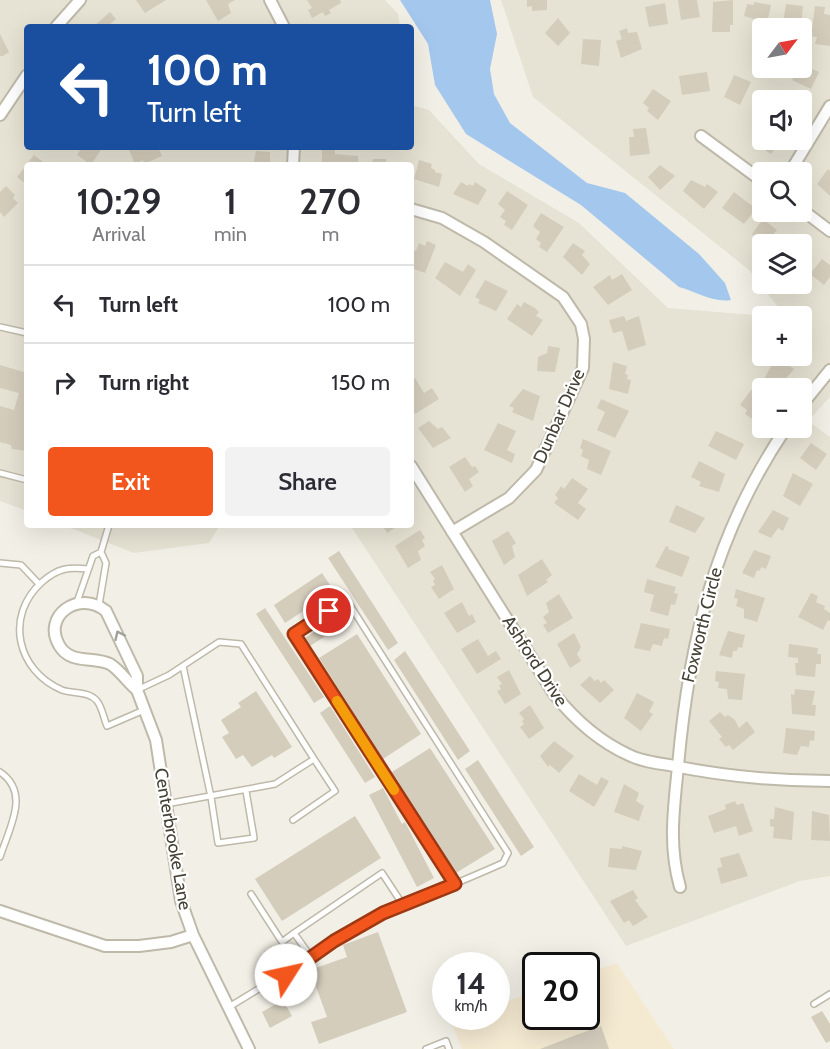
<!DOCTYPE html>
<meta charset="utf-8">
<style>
:root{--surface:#fff;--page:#f2f2f3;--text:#2b2b33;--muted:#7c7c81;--line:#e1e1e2;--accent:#f3561c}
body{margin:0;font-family:Cabin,sans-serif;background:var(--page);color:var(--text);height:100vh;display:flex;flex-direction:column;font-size:22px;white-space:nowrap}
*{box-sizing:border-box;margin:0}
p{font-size:20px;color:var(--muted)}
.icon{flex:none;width:33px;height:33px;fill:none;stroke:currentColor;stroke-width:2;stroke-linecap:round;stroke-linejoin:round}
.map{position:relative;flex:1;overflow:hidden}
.sheet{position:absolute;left:24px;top:162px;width:390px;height:366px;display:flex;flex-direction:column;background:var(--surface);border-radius:6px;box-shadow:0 6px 24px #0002}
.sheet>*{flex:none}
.banner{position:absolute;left:24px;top:24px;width:390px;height:126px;border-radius:6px;box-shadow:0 6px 24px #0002;background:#1a4fa0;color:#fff;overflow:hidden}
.needle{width:39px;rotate:58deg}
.tools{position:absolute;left:752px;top:18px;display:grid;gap:12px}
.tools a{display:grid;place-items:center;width:60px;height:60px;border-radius:6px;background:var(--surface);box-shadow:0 6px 24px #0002;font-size:30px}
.speed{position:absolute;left:432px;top:952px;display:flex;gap:12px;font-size:30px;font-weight:700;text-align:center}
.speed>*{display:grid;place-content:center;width:78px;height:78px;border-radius:50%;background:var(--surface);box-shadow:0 6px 24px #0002;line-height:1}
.speed small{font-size:15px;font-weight:400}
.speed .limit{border:3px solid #111;border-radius:9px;background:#fff;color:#111}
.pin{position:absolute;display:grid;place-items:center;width:51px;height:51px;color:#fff;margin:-26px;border:3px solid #fff;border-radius:50%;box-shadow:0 2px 6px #0007}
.me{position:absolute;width:66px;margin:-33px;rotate:55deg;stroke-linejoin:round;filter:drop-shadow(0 0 4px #0008)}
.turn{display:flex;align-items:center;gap:21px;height:126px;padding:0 24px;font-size:27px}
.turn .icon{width:78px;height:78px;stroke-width:2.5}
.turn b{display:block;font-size:42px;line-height:51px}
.eta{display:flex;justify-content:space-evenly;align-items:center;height:102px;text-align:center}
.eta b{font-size:36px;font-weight:600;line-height:42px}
.cta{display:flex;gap:12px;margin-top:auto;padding:12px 24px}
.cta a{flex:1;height:69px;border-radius:6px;background:var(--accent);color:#fff;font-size:24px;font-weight:600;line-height:69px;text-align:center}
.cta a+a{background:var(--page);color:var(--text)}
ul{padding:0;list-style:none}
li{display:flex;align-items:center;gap:18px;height:78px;padding:0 24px;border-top:2px solid var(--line)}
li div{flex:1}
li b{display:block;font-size:22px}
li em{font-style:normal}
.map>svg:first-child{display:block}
</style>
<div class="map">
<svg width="830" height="1049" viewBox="0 0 830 1049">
<rect width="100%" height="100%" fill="#f2f0e6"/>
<path fill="#e6e3d4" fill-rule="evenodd" d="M0,0H385L398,14L400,27H27V147H411V105L429,110L479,164L579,223L668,308L767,316H762V356H801V316H785L749,270L533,97L501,0H830V397L808,421L830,437V876L800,881L626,946L350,525H411V165H27V511L0,501ZM762,28H801V68H762ZM762,100H801V140H762ZM762,172H801V212H762ZM762,244H801V284H762ZM762,388H801V428H762Z
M63,525H220L209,543L134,553Z"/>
<path fill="#f4e9d1" d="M617,963L674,1049H462L451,1021L462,1017H496L497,1005L535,991L536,1017H586L587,973Z"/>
<path fill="#a4c7ee" d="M400,0H490L497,34L490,69L494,94L510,123L587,183L625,193L699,254L725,283L731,300C714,303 697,292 679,287L581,205L466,134L435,85L428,44Z"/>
<path fill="#d4cdbc" d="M136,0H166L145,13Z
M206,0H235L228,4L231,13L218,21Z
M307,0H340L341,3L329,10L331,13L325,16L323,12L312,18L308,10L312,8Z
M527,0H547V10L532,11V6L527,7Z
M678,0H697L700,17L681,20Z
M733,0V25H730V32H712L713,2Z
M754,2L771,5L767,23L744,16L747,4L754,5Z
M665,3L668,24L649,27L645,7Z
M786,4L803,6L801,25L783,23Z
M815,6L825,7L824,14L830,15V46L815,44L817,37L811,36Z
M110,12L116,19L109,25L111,27H93Z
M558,18L570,33L558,46L545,33Z
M627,28L628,33L637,32L642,49L621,58L616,41L622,39L619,31Z
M0,34L9,52L3,56H0Z
M583,39L601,40L599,66L581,64Z
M801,64L819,72L811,89L792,80Z
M707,72L710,91L682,95L679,76Z
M734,75L751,82L740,105L724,97Z
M653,89L671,101L658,120L647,111L649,108L643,103Z
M787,93L798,100H782Z
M646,128L650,154L630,156L629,137H634L633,129Z
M762,135V140H781L771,154L756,144Z
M82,147H100L102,148L91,165H85L86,161L77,155Z
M136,147H158L162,156L144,164L143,160L135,164L129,150Z
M322,147H335V154L358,156V165H322Z
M256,151L270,152V165H253Z
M34,155L47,165H27V185L17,177Z
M373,159H386V165H372Z
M419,160L432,164L431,168L435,170V172L442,174L439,187L414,179Z
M660,165L675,176L660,190L648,177Z
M828,169L830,171V196L817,184Z
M691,180L705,187L707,184L718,192L704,209L683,191Z
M461,182L468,186L469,184L473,186L475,182L487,190L478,205L453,194Z
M6,186L15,195L13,198L18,203L4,217L0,212V192Z
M507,191L528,205L512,230L504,225L506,221L500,217L505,210L498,204Z
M734,192L756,209L744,224L722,208Z
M541,213L564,227L547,252L539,247L541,243L536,239L540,232L533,226Z
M763,219L777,230L766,244L752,234Z
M789,237L795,242L797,240L812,251L801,265V244H784Z
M427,241L436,245L425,273L411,268V252L412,249L416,251L419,243L425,246Z
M573,243L585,251L582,255L590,264L582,275L563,257Z
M822,259L830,265V277L824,285L810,274Z
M445,262L463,272L468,264L476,270L460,296L435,278Z
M622,274L632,290L608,305L593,287L610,275L612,280Z
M485,280L508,291L496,311L478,303L480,300L475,297Z
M524,302L535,308L539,312L536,316L543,320L532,336L507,319L517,304L521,307Z
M624,316L626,321L639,316L646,345L628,351L622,331L613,333L609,320Z
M548,346L560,348L555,372L537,371L538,357L547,353Z
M780,359L794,369L778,388H776L764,379L773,363L775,365Z
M613,362L627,366L625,374L628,375L627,379L631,380L628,394L609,389Z
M0,365L27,373V451L12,449L11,445L0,442V406L14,410L19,393L0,388Z
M415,378L424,393L432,388L439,399L415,414L411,408V380Z
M523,389L540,396L533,421L512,412L514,408L509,406Z
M751,390L762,397V411L756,421L745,414L747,410L740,405Z
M601,399L629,411L615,438L597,430L605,412L597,408Z
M429,421L438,429L442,427L451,438L433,448L418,428Z
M498,423L516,431L507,450L515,454L512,463L484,450Z
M716,431L744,444L736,460L708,446Z
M583,439L611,451L601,475L587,469L589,460L581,456L583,450L580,448Z
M811,443L827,454L816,470L800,458Z
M465,457L472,467L475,466L479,472L469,479L473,486L465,492L449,467Z
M699,461L725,474L719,492L699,486L701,482L691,477Z
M793,473L813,484L800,506L783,496Z
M572,478L588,489L578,503L586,509L578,520L554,503L558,498L555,495L561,486L564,489Z
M676,505L705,518L695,533L669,522Z
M773,510L789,518L783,531L778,528L771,538L758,532Z
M382,525H399L387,533Z
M420,530L425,538L422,540L425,546L418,551L421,560L408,568L395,546Z
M508,531L516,543L512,546L515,557L504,565L492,541Z
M666,546L669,547L668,549L690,557L682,577L655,567Z
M754,550L771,556L766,569L761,567L760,571L757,570L754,578L742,573Z
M339,551L398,643L388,650L328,558Z
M542,559L552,575L546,580L548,582L527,596L518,575Z
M442,565L454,589L439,599L431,587L435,585L433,581L435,579L430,572Z
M322,573L334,591L285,623L274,605Z
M647,579L676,587L674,593L678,594L675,605L671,604L668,616L650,611L654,595L644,592Z
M736,589L765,598L757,622L744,618V609L736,606L738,599L734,598Z
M811,593L818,596L816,602L825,606L824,609L830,613V621L828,620L823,630L798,617Z
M559,594L573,618L548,633L543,625L547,623L543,617L549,612L546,603Z
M462,602L469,616L472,614L476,622L457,633L444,613Z
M265,608L324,697L314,703L256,614Z
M343,613L349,621L310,646L305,638Z
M641,623L670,629L668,639L664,638L662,646L653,644L650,651L634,648Z
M728,631L745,635L742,648L738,647L737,651H733L732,658L719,655Z
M574,633L581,647L577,654L581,661L570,668L557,644Z
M357,634L421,734L383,759L319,658Z
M478,639L488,656L496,651L501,659L477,674L461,649Z
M789,644L818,648L817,654H821V664H816L815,677L796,675L795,663H798V658L788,657Z
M405,651L470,751L458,760L394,660Z
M509,670L521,694L505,704L497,691L501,689L499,685L502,684L497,677Z
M716,671L745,674L742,700L728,699L727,689L718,688L719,682L715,681Z
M590,676L595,681L598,679L601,683L604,680L614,690L600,703L580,685Z
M795,689L815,691L812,705H816L815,716L792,714L791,694L794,695Z
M256,691L292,747L274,758L272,755L252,767L243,755L236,759L222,737L229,733L221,720L241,707L238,703Z
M637,693L654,702L649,712L653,714L641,731L624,718Z
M530,705L544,728L529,739L520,727L524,724L522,721L524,719L519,713Z
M330,706L375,777L365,783L320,713Z
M720,712L725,717L728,715L735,720L739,728L747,721L755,732L733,750L729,745L726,747L719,739L722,737L709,721Z
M786,728L815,731L814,741L810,740L809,747L801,746L797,755L783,753Z
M554,741L574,756L559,773L550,765L548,767L540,756Z
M430,748L495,849L456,873L392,772Z
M478,760L534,847L521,856L465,769Z
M579,774L597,785L601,777L609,781L594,807L569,791Z
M624,784L639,793L636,801L644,806L639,821L614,812Z
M383,788L402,824L405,822L434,878L417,887L369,795Z
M735,801L737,805L743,803L753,831L739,836L736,826L714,833L708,816L726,809L725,805Z
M775,807L794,812L792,840L773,838L774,827L770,826V819H774Z
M812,811L829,815L830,841L811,840Z
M355,816L381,858L282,921L255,879Z
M622,846L642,851L636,870L608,867L610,848L622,849Z
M739,853L748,876L721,884L717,868L722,867L720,858Z
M633,890L638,898L635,900L648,917L633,926L629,920L624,923L610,901Z
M378,932L407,1012L319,1044L311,1022L327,1017L310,970L347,957L343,945Z
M283,1000L292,1016L270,1028L262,1012Z
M822,1011L830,1024V1041L826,1043L811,1017Z
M601,1026L609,1049H540L576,1035Z"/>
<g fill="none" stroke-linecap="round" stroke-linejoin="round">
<defs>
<path id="lane" d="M0,327L27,333
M0,473L27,480
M101,552L109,525
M0,563L21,565L39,584
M88,569C68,567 58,568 42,582C4,616 17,671 62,690C73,694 89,691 97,701C102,707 104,719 107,726L144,710
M77,602L93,556L101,552L106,563L99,605
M183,666L211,797L218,843L254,838L246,791
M137,690L169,675L219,642L241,644L314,759L275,784L166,804
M0,772C31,793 9,828 0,857
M293,820L335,791L314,759
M251,894L282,942L294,933
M311,957L294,933L382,873L403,905
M814,1004L830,994
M229,1007L383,913C423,897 463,881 503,863L508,853L346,599L294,635L455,884
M426,1049L446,1041L449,1049"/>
<path id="street" d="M270,0L284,27
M56,27L80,0
M0,115L27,75
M701,136L762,181
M293,165L294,147
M790,172L830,106
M411,209L442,218L484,242L563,297L581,324L584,339L583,368L536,470L509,498L452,532
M801,209L830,231
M801,406L830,370
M411,466L554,694C575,720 598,741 629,755C641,761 655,763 669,765C722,776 776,781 830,781
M137,690C127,682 120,670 110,664C93,656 70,665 59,645C42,616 79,589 106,611L137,676V690L156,740L181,901L193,935L249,1049
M680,887C668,845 674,808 678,766C689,641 715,533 786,428
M0,911L105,946H139L171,942L193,935"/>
</defs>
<use href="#lane" stroke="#beb9a9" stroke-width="8"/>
<use href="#street" stroke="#beb9a9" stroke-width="14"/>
<use href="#lane" stroke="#fff" stroke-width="5"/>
<use href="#street" stroke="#fff" stroke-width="10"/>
</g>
<defs><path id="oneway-chevron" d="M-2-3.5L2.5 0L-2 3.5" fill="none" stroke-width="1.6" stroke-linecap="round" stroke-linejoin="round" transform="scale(1.5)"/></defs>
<use stroke="#a2a09a" href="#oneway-chevron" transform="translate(119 635) rotate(-115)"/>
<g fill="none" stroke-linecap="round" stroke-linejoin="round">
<defs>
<path id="route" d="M286,975L334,941L383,913L455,884L294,634L329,611"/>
</defs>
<use href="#route" stroke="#9e3812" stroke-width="15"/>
<use href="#route" stroke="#f3561c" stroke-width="10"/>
<path stroke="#f59e0b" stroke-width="10" d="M337,701L394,790"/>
</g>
<g text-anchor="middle" stroke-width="4.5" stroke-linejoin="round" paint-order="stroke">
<g font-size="18" fill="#454135" stroke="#fff">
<text transform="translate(559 416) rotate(-66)" y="6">Dunbar Drive</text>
<text transform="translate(702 625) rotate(-76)" y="6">Foxworth Circle</text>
<text transform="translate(535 661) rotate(57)" y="6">Ashford Drive</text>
<text transform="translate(173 839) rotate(80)" y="6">Centerbrooke Lane</text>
</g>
</g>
</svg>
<div class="tools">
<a><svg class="needle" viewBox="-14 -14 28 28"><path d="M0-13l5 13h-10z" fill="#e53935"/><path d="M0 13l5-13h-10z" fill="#7c7c81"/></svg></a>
<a><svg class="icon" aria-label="sound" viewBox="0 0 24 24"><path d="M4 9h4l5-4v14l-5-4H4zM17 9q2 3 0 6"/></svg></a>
<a><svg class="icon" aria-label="search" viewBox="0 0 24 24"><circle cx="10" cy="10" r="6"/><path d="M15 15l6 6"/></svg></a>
<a><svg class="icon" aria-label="layers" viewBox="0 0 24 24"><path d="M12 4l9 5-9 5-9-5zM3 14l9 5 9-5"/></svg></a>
<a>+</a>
<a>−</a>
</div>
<div class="speed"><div>14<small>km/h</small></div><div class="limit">20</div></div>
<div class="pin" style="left:329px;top:611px;background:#d93025"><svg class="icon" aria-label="arrive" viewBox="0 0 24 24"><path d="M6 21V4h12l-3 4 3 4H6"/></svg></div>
<svg class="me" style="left:286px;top:975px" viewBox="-20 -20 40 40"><circle r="19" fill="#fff"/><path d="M0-13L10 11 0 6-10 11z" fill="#f3561c"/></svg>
<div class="banner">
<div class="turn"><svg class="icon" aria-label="left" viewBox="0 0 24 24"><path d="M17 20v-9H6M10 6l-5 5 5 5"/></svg><div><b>100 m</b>Turn left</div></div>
</div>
<section class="sheet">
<div class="eta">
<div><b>10:29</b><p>Arrival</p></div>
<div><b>1</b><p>min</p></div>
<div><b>270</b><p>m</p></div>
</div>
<ul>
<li><svg class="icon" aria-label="left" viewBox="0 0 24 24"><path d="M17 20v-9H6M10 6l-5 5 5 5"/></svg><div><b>Turn left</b></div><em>100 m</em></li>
<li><svg class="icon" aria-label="right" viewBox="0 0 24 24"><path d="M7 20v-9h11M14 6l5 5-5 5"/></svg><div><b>Turn right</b></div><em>150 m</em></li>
</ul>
<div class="cta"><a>Exit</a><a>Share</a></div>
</section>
</div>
